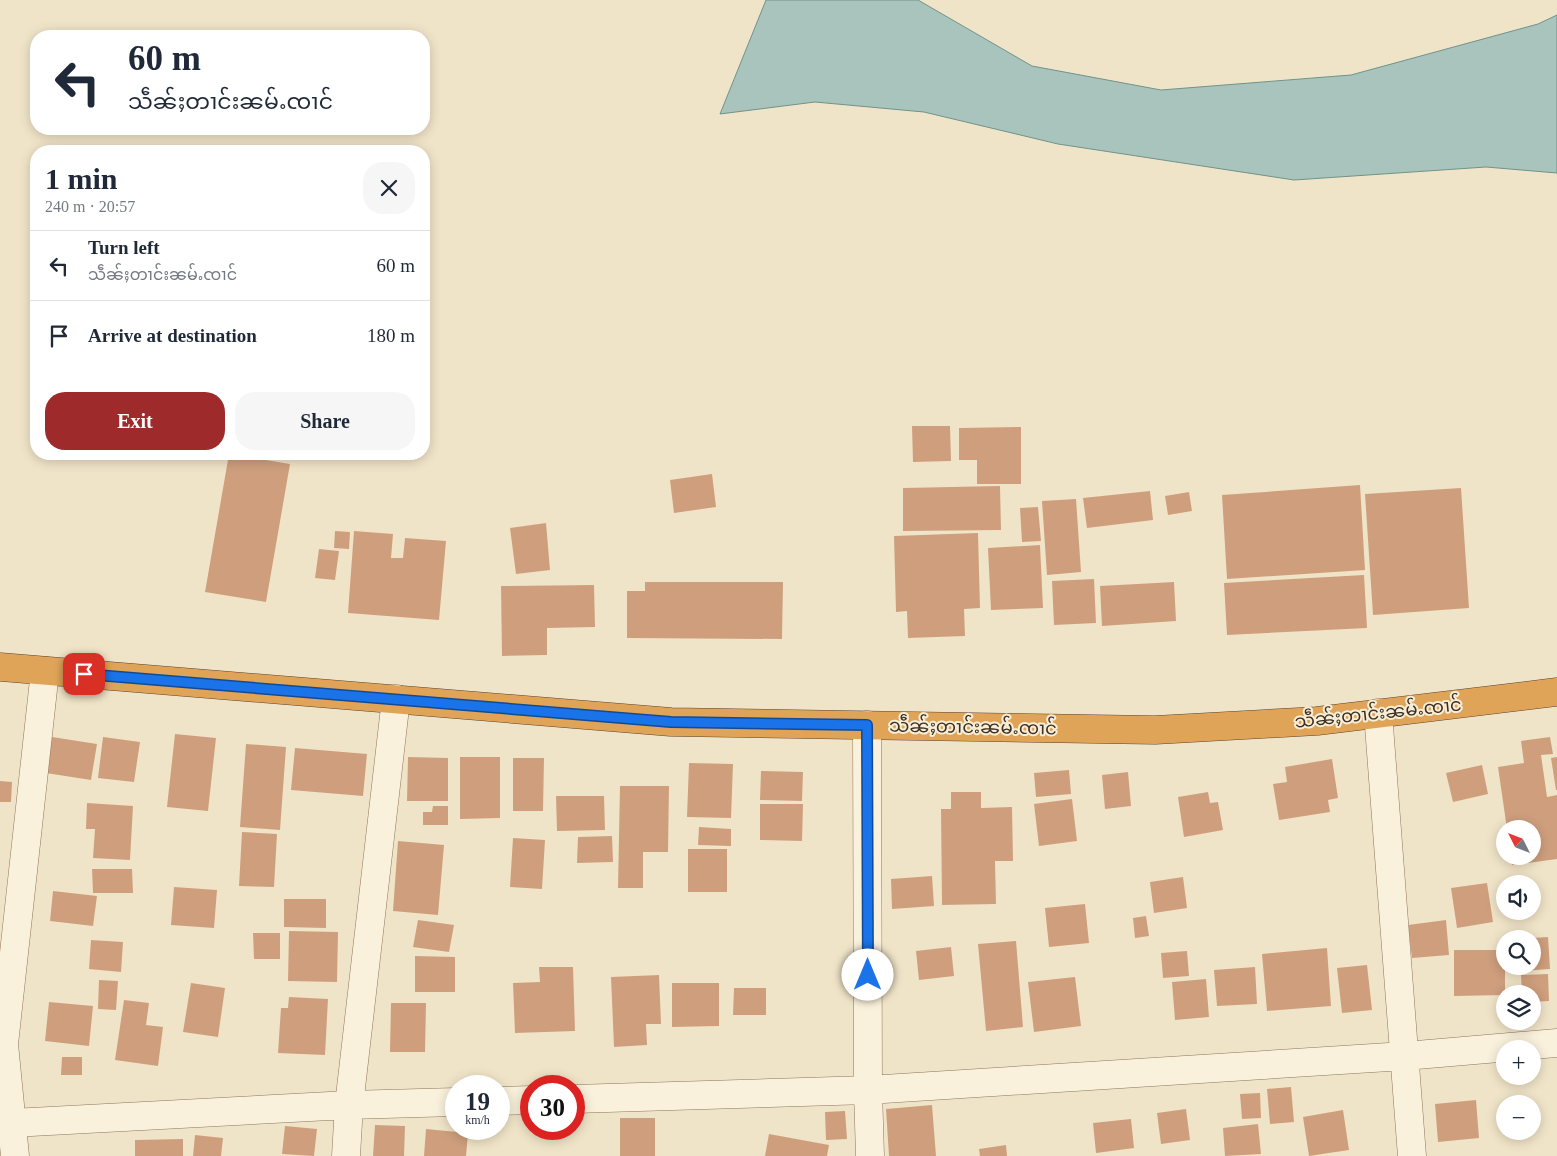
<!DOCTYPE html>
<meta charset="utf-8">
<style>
:root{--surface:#fff;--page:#f6f6f7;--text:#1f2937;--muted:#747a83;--line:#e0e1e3;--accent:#9e2a2b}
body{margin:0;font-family:"Times New Roman","Noto Sans Myanmar",serif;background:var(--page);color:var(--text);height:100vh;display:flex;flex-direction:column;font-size:19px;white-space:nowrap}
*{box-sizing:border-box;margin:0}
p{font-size:16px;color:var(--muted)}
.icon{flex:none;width:28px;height:28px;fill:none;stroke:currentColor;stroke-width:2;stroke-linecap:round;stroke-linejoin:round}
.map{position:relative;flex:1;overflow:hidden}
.drawer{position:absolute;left:30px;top:145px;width:400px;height:315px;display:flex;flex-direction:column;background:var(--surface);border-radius:20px;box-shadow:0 2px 12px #0003}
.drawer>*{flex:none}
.banner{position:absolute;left:30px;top:30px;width:400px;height:105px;border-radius:20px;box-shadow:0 2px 12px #0003;background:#fff;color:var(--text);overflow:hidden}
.needle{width:32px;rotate:312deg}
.tools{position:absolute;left:1496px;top:820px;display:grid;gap:10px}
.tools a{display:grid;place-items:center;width:45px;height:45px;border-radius:50%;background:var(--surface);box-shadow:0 2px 12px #0003;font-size:25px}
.speed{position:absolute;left:445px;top:1075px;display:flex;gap:10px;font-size:25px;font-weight:700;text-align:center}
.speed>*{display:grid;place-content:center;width:65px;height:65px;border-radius:50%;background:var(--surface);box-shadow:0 2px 12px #0003;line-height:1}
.speed small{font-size:12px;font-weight:400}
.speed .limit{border:8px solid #d22;background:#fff;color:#111}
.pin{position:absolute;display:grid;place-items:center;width:42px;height:42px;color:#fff;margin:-21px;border-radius:10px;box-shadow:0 2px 8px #0006}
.me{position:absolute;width:55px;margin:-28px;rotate:0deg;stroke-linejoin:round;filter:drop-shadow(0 0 4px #0008)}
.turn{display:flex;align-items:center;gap:18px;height:105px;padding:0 15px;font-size:22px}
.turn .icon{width:65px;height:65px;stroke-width:2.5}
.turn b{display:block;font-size:35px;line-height:42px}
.round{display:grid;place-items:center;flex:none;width:52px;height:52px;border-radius:20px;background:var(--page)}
.headline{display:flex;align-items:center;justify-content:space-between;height:85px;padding:0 15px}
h1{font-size:30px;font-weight:800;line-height:38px}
.primary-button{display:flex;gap:10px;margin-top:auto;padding:10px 15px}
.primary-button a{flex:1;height:58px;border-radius:20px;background:var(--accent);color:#fff;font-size:20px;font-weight:800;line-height:58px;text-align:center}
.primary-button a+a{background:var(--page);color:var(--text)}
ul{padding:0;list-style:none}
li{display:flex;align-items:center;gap:15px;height:70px;padding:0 15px;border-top:1px solid var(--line)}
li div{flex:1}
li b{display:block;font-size:19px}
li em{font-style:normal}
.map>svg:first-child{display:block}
</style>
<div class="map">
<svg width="1557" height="1156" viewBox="0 0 1557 1156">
<rect width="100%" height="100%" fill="#f0e4c8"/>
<path fill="#a9c4bc" stroke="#6f938a" d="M766,0H918L1032,66L1161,90L1351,75L1538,24L1557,15V173L1486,167L1294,180L1058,144L924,112L815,102L720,114Z"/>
<path fill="#cf9f7d" d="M912,426H950L951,461L913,462Z
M1021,427V484H977V460H959V428Z
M229,454L290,464L266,602L205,592Z
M712,474L716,507L674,513L670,480Z
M1360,485L1365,570L1227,579L1222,495Z
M1000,486L1001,530L903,531V488Z
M1461,488L1469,608L1373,615L1365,494Z
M1150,491L1153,520L1087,528L1083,498Z
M1189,492L1192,511L1168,515L1165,496Z
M1076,499L1081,572L1047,575L1042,501Z
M1038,507L1041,541L1022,542L1020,508Z
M546,523L550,570L516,574L510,528Z
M335,531L350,532L349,549L334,548Z
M354,531L393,534L391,558H403L405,538L446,541L439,620L348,613Z
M978,533L980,608L964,609L965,636L908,638L907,611L896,612L894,536Z
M1040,545L1043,608L991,610L988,548Z
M319,549L339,551L335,580L315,578Z
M1364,575L1367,628L1227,635L1224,583Z
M1094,579L1096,623L1054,625L1052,581Z
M645,582H783L782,639L627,638V591H645Z
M1174,582L1176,621L1102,626L1100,586Z
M594,585L595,627L547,628V655L502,656L501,586Z
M175,734L216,738L208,811L167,807Z
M52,737L97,744L91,780L46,773Z
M103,737L140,742L134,782L98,778Z
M1550,737L1553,754L1541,755L1547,797L1557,795V859L1512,865L1511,856H1532V829H1507L1498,767L1524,763L1521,741Z
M246,744L286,747L280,830L240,827Z
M295,748L367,754L363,796L291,790Z
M408,757L448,758V801H407Z
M460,757H500V818L460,819Z
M1557,757V790H1556L1551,758Z
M513,758H544L543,811H513Z
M1332,759L1338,798L1328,800L1330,812L1279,820L1273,784L1287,782L1285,767Z
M689,763L733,764L731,818L687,817Z
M1482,765L1488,794L1453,802L1446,773Z
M1069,770L1071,794L1036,797L1034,773Z
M761,771L803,772L802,801L760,800Z
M1128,772L1131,806L1105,809L1102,775Z
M0,781L12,782L11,802H0Z
M620,786H669L668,852H643V888H618Z
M951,792H981V808L1012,807L1013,861H995L996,904L942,905L941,809H951Z
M1208,792L1210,803L1218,802L1223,830L1184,837L1178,797Z
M556,796H604L605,830L557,831Z
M1072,799L1077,841L1039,846L1034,804Z
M87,803L133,806L130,860L93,858L95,829H86Z
M760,804H803L802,841L760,840Z
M433,806H448V825H423V812H432Z
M699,827L731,829V846L698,845Z
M242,832L277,834L274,887L239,886Z
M612,836L613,862L577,863L578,837Z
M513,838L545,840L542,889L510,887Z
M398,841L444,845L438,915L393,911Z
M688,849H727V892H688Z
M92,869H132L133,893H93Z
M932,876L934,906L892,909L891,879Z
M1183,877L1187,908L1154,913L1150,882Z
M1487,883L1493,922L1457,928L1451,888Z
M174,887L217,890L214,928L171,925Z
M53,891L97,896L93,926L50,921Z
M284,899H326V928L284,927Z
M1085,904L1089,943L1049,947L1045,908Z
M1146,916L1149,936L1135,938L1133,918Z
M418,920L454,925L449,952L413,947Z
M1446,920L1449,955L1412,958L1408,925Z
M289,931L338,932L337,982L288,981Z
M253,933H280V959H254Z
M1548,937L1550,969L1519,971V966H1532V938Z
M91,940L123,942L121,972L89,969Z
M1016,941L1023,1027L986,1031L978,944Z
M951,947L954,976L919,980L916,951Z
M1327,948L1331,1006L1267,1011L1262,954Z
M1454,950H1505V995L1454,996Z
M1187,951L1189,976L1163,978L1161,953Z
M415,956L455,957V992H415Z
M1367,965L1372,1010L1342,1013L1337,968Z
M539,967H573L575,1031L515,1033L513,983L540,982Z
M1255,967L1257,1004L1217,1006L1214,970Z
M1548,974L1549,1001L1532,1002V994H1522L1521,975Z
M659,975L661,1024H646L647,1045L614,1047L611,977Z
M1075,977L1081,1026L1034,1032L1028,982Z
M1206,979L1209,1017L1175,1020L1172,982Z
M99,980L118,981L116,1010L98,1009Z
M191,983L225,988L218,1037L183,1032Z
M672,983H719V1026L672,1027Z
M734,988H766V1015H733Z
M289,997L328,999L325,1055L278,1053L281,1008H288Z
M124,1000L149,1003L146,1025L163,1027L158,1066L115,1060Z
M49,1002L93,1006L89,1046L45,1041Z
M391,1003H426L425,1052H390Z
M62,1057H82V1075H61Z
M1291,1087L1294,1122L1270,1124L1267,1089Z
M1260,1093L1261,1118L1242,1119L1240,1094Z
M1476,1100L1479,1138L1438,1142L1435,1104Z
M932,1105L936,1156H889L886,1109Z
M1186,1109L1190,1140L1161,1144L1157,1113Z
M1343,1110L1349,1150L1309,1156L1303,1117Z
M845,1111L847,1139L826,1140L825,1112Z
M620,1118H655V1156H620Z
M1131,1119L1134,1148L1096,1153L1093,1123Z
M1258,1124L1261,1154L1225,1156L1223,1128Z
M375,1125L405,1126L404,1156H373Z
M285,1126L317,1129L314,1156L282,1154Z
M426,1129L468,1133L466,1156H424Z
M769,1134L829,1145L827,1156H765Z
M195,1135L223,1138L221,1156H193Z
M183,1139V1156H135V1140Z
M1006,1145L1007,1156H980L979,1149Z"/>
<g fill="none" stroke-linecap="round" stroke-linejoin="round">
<defs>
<path id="street" d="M1378,713L1412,1156
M867,725L868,1090L870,1156
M574,1099L868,1090L1405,1056L1557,1043
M499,1101L531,1100
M12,1123L349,1105L456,1102
M15,1156L4,1044L45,671
M346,1156L349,1105L396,699"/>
<path id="highway" d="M0,667L671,722L1155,730L1317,721L1557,692"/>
</defs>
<use href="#street" stroke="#8d765c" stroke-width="29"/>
<use href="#highway" stroke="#5b4430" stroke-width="29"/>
<use href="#street" stroke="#faf1dc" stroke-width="28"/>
<use href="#highway" stroke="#e0a458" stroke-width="28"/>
</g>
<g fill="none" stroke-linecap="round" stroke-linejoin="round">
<defs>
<path id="route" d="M84,674L671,722L867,725L868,975"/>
</defs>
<use href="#route" stroke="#114b97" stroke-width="12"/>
<use href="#route" stroke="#1a73e8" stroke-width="9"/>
</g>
<g text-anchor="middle" stroke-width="4" stroke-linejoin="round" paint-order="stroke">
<g font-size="18" fill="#3d2e20" stroke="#f7eed8">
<text transform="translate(1378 713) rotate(-6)" y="6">သဵၼ်ႈတၢင်းၼမ်ႉၸၢင်</text>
<text transform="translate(973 727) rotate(1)" y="6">သဵၼ်ႈတၢင်းၼမ်ႉၸၢင်</text>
</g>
</g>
</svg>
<div class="tools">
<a><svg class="needle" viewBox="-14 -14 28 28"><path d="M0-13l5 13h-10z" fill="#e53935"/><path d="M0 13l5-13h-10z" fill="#747a83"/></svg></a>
<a><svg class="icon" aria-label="sound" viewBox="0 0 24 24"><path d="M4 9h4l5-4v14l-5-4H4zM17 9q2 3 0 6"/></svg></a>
<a><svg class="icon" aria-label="search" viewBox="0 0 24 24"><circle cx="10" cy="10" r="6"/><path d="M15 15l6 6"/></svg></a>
<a><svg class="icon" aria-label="layers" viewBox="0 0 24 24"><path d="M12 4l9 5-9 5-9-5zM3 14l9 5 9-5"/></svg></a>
<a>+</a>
<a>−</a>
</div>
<div class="speed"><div>19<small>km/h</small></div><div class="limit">30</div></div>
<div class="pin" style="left:84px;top:674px;background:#d93025"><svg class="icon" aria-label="arrive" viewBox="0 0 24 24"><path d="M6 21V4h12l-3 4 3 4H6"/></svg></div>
<svg class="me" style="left:868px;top:975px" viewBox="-20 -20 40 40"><circle r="19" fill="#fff"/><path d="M0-13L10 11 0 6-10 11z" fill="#1a73e8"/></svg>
<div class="banner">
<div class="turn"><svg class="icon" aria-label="left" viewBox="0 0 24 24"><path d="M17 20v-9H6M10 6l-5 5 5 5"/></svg><div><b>60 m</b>သဵၼ်ႈတၢင်းၼမ်ႉၸၢင်</div></div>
</div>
<section class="drawer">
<div class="headline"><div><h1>1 min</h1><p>240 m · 20:57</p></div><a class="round"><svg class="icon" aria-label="close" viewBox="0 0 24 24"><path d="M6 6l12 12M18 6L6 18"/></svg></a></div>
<ul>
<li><svg class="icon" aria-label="left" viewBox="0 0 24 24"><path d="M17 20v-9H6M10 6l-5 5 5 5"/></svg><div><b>Turn left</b><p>သဵၼ်ႈတၢင်းၼမ်ႉၸၢင်</p></div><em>60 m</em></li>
<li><svg class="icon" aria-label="arrive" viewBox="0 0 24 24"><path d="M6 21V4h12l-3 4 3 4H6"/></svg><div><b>Arrive at destination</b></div><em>180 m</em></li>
</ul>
<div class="primary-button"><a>Exit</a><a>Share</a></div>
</section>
</div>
